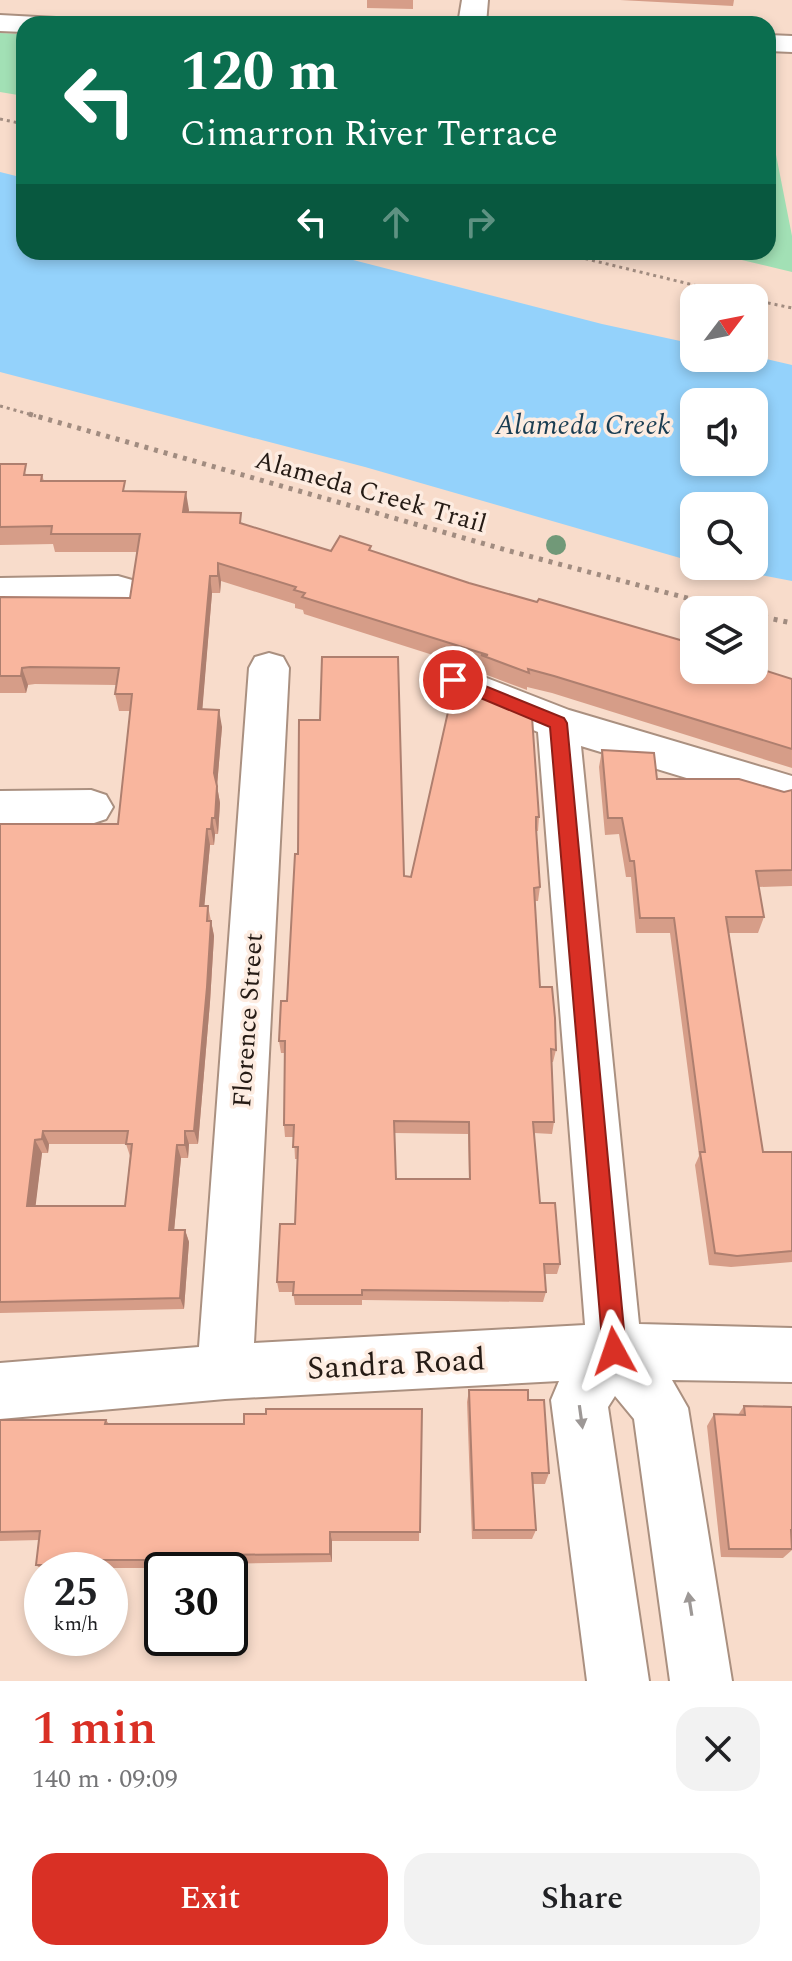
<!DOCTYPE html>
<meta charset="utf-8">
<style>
:root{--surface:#fff;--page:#f2f2f2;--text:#202124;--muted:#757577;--accent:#d93025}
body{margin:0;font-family:Spectral,serif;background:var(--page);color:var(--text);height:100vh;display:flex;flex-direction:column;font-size:30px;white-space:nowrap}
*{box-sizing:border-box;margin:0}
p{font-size:26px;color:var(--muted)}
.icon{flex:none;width:44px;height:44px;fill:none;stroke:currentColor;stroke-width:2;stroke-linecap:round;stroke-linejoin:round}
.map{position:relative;height:1681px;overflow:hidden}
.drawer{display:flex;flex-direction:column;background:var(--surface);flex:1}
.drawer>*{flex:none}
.top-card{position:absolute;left:16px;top:16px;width:760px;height:244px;border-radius:24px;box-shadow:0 4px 12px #0003;background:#0b6e4f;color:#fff;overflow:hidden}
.needle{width:52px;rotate:58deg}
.controls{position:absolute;left:680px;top:284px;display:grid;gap:16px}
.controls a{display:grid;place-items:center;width:88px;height:88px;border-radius:16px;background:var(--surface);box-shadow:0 4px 12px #0003;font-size:40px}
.speed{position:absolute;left:24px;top:1552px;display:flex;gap:16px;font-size:40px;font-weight:700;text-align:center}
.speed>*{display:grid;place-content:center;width:104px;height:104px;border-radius:50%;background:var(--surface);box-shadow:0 4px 12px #0003;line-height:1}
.speed small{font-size:20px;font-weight:400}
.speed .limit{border:4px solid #111;border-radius:12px;background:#fff;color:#111}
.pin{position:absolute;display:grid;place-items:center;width:68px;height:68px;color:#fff;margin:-34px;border:4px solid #fff;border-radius:50%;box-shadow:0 2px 8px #0007}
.me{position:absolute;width:88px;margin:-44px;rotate:355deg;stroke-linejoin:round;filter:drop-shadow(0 0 6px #0008)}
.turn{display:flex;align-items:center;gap:28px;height:168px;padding:0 32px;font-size:36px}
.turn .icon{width:104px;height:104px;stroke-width:2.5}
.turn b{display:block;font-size:56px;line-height:68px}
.lanes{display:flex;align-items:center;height:76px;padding:0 32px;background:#0003;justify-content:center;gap:40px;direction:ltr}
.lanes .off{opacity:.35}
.round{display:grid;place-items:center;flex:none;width:84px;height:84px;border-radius:24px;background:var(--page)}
.head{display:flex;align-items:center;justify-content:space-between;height:136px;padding:0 32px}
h1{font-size:48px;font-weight:600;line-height:60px;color:var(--accent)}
.primary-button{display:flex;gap:16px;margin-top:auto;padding:16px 32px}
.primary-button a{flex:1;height:92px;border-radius:24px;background:var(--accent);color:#fff;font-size:32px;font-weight:600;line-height:92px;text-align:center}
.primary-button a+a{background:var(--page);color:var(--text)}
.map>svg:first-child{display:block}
</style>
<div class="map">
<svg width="792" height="1681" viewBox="0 0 792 1681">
<rect width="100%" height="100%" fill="#f8dccb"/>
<path fill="#a2e0b5" d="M0,33L24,34V96L0,92Z
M768,114L792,236V272L708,252H768Z"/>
<path fill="#94d2fb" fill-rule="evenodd" d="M0,172L24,178V252H322L602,324L694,344V358L754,356L792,365V581L713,566H754V506H694V562L365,467L0,372ZM694,402H754V462H694Z"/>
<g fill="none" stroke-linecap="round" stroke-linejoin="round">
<defs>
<path id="minor" d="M462,0H488L486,24H458Z
M0,15L56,18L60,24H24V32L0,31Z
M768,35L792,36V52L768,51Z
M118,576L132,580L137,590L132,600L118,604L0,606V578Z
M269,653L283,657L289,668L254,1343L585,1325L538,732L439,691L433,680L439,669L453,665L569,710L792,776V802L779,806L581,746L639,1324L792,1328V1382L672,1380L688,1408L732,1681H670L634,1419L615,1396L608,1407L649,1681H587L551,1400L559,1381L225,1399L0,1419V1363L199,1347L249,668L255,657Z
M91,790L106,795L113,807L106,819L91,824L0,825V791Z"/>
</defs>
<use href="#minor" stroke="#aa9080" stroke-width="4"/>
<path stroke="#a18c80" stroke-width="3" stroke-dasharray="3 4" stroke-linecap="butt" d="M0,119L24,124
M558,252L747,298
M754,300L792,308
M0,406L36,416"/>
<path stroke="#a18c80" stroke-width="5" stroke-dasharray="4 6" stroke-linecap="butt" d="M29,414L506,550L732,610
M754,615L792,623"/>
<use href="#minor" fill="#fff" fill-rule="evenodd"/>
</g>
<circle fill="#719978" cx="556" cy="545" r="10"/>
<path fill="#d69d88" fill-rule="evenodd" d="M367,0H413V9L367,8Z
M620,0H734L733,6Z
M0,464L29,475H42L44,481L127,491L189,510L188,512L242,524L331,551H371L694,670L792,679V768L552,693L527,687V690L479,672L480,670L304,614L303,610L295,608V604L221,581L220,593H212L202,709L222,727L217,786L220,803L218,834H215L214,845H210L204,906H208L214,936L210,1002L198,1144H189L188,1158H181L174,1230H185L189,1242L184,1309L0,1313V824H118L130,711H119L115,694L117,685L35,684L28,685L26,693H0V597L130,598L137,552H55L53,544L0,545ZM49,1144H126L130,1156L125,1206H35L42,1153H48Z
M454,685L539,817L538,831H536L540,887L538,901H535L540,987L556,1050L553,1062H551L554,1122L552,1134L534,1133L540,1203L560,1264L557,1274H545L546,1292L543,1302L362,1300V1305H295L293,1292H279L277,1282L295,1224L298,1159H295L294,1137H285L284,1125L285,1053H281L279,1041L287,1001L404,876L411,877ZM394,1133L468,1134L469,1179H396Z
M602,750L657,779L784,792L792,790V886L758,887L764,917L758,933H729L763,1152H792V1262L731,1267L709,1265L695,1165L699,1156L670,933H636L631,877H626L619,834L605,835L599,767Z
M469,1390L528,1400L549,1473L545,1484H533L536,1530L532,1539H472L467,1402Z
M744,1406L792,1407V1550L783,1558L721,1557L707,1426L714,1414L738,1415Z
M422,1409L419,1541H332V1562L214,1564V1568H100L99,1570H42L36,1565L39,1540L0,1541V1420H106L109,1424H244L266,1414Z"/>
<path fill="#ae7f6f" d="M186,492L189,510L186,530L183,512Z
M218,563L221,581L220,593L218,576Z
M210,576L212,593L201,726L198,709Z
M22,668L28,685L26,693L21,676Z
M219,710L222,727L217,786L220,803L218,834L215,818L214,773Z
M212,818L215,834L214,845L211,829Z
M207,829L210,845L203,921L200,906Z
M211,921L214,936L210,1002L198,1144L194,1131Z
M43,1131L49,1144L48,1153L42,1139Z
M185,1131L189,1144L188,1158L185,1145Z
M35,1140L42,1153L34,1219L27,1206Z
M177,1145L181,1158L173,1242L169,1230Z
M185,1230L189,1242L184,1309L180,1298Z
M330,1532L332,1541V1562L330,1554Z
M210,1555L214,1564V1568L209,1560Z
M92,1560L100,1568L99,1570H96L91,1565Z"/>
<path fill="#f9b69e" stroke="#ae7f6f" stroke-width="2" fill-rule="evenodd" d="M0,464H26L24,475H42L41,481H125L123,491L186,492L183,512L241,513L240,523L331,551L340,536L371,546L369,550L469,583L537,602L539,599L694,644V670H754V667L792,679V749L554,676L528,669L529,673L481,655H488L302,597L305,593L294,590L296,587L218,563V576H210L198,709L219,710L214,773L217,786L215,818H212L211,829H207L200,906H208L207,921H211L207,987L194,1131H185V1145H177L169,1230H185L180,1298L0,1302V824H118L132,694H115L119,668L30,667L22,668L21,676H0V597L130,598L140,534H51L52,526L0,527ZM43,1131H128L126,1144H132L125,1206H27L35,1140L42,1139Z
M322,657H398L404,876L411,877L454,685L532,717L539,817H536V828L540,887L534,888L540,987H552L555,1018L556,1050L551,1049L554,1122H533L540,1203H555L560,1264H544L546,1292L362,1290V1295H293L294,1282H277L280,1224H295L298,1147H293L294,1125H284L285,1041H279L281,1001H287L295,854H298L299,720H320ZM394,1121L469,1122L470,1179H396Z
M602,750L654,753L657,779H739L784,792L792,790V870L756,871L764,917H726L763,1152H792V1251L737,1256L715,1253L700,1152H705L674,918H640L634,861H630L622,818H608Z
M469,1390H528V1400H544L549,1473H532L536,1530H474Z
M744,1406L792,1407V1530H791L792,1549H729L714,1414L745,1415Z
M266,1409H422L420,1532H330V1554L210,1555L209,1560H92L91,1565H36L40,1531L0,1532V1420H106L105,1424H244V1414H266Z"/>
<defs><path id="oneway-solid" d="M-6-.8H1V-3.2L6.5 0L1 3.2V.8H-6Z" transform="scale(2)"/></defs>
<g fill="#9d9896">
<use href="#oneway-solid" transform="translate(581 1417) rotate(82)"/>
<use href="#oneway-solid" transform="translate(690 1604) rotate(-99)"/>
</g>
<path fill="#d93025" stroke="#8d1f18" stroke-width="2" d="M453,673L564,718L567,723L626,1351L622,1359L614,1362L606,1359L603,1351L550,727L447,684L445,680L447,675Z"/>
<g text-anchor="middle" stroke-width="7" stroke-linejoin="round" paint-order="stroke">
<g font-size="26" fill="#251b15" stroke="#fdece1">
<text transform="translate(371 491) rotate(16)" y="9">Alameda Creek Trail</text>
<text transform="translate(247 1020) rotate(-86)" y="9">Florence Street</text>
</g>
<g font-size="28" font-style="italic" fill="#1a3d52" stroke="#fdece1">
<text x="583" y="434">Alameda Creek</text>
</g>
<g font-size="32" fill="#251b15" stroke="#fdece1">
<text transform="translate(396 1363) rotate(-3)" y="11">Sandra Road</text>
</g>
</g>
</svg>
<div class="controls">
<a><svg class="needle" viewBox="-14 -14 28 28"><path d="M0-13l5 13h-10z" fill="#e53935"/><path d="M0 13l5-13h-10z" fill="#757577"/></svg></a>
<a><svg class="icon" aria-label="sound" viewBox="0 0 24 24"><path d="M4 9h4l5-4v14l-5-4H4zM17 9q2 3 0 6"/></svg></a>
<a><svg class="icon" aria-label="search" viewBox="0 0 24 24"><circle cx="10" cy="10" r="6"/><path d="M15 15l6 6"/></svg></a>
<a><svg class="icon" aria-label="layers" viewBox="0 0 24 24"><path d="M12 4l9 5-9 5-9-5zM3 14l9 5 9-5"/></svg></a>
</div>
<div class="speed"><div>25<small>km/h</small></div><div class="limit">30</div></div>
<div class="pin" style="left:453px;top:680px;background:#d93025"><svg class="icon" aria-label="arrive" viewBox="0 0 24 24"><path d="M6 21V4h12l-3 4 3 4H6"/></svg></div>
<svg class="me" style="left:614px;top:1351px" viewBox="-20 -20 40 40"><path d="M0-17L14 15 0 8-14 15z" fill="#d93025" stroke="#fff" stroke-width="4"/></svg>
<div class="top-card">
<div class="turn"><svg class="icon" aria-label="left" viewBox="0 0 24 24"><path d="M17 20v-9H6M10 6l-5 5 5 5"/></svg><div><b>120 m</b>Cimarron River Terrace</div></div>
<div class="lanes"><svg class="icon" aria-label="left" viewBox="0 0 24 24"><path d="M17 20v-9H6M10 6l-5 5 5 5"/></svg><svg class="icon off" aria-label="ahead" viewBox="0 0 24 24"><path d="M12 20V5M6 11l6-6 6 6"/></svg><svg class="icon off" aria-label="right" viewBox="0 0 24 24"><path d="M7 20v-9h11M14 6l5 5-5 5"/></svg></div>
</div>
</div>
<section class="drawer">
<div class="head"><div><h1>1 min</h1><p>140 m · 09:09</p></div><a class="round"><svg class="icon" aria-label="close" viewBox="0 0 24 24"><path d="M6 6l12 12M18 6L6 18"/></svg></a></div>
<div class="primary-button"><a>Exit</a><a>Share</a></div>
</section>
